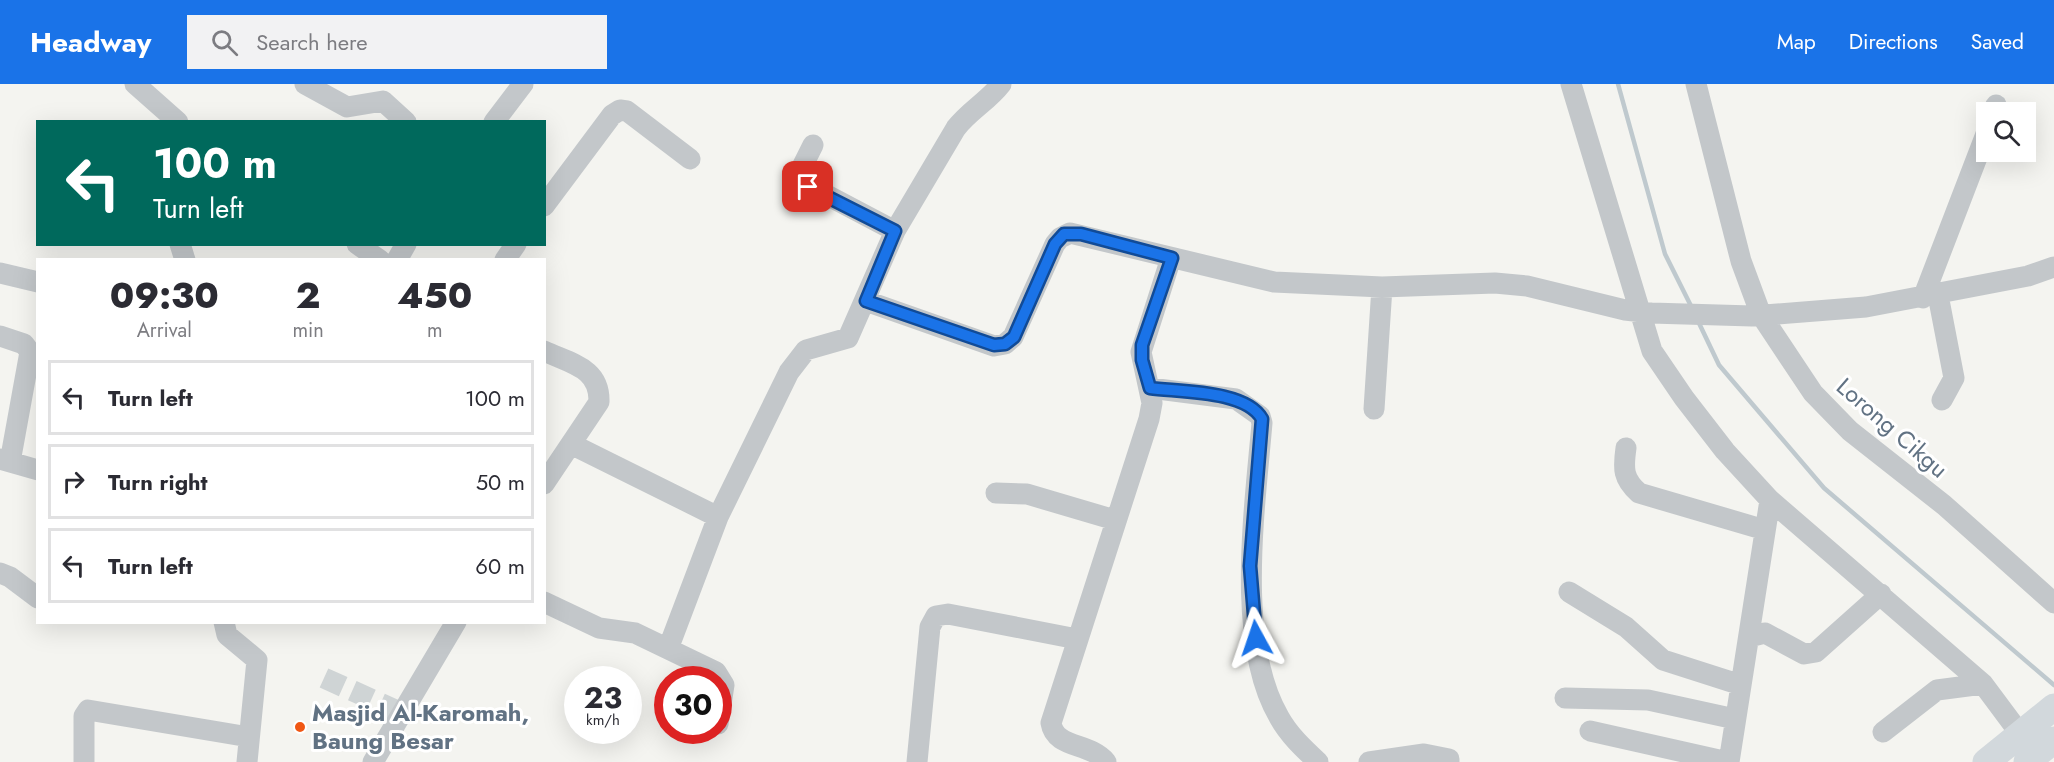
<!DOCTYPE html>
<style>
:root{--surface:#fff;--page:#f2f2f3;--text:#2b2b33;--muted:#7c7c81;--line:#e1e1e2;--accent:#1a73e8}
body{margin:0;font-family:Jost,sans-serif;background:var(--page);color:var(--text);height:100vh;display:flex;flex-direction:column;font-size:22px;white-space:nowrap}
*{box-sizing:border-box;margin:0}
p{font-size:20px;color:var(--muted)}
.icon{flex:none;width:33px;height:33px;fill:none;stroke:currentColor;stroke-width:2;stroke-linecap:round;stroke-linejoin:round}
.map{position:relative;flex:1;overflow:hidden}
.sheet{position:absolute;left:36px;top:174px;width:510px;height:366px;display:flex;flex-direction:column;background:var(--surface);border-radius:0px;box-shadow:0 6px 24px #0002}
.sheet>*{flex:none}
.banner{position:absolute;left:36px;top:36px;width:510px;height:126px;border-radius:0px;box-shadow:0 6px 24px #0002;background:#00695c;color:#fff;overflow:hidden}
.controls{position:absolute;left:1976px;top:18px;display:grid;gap:12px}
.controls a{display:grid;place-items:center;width:60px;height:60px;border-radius:0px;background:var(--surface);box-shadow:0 6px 24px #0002;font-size:30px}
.speed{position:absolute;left:564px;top:582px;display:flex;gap:12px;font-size:30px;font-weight:700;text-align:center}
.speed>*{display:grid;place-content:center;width:78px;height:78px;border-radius:50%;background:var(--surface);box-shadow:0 6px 24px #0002;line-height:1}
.speed small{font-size:15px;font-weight:400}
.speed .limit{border:9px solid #d22;background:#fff;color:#111}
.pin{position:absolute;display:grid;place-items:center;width:51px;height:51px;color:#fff;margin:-26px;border-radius:12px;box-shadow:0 3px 9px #0006}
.me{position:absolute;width:66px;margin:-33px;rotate:355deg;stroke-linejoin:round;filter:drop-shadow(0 0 4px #0008)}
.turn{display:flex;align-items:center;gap:21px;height:126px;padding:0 18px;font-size:27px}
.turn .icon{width:78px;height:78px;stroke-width:2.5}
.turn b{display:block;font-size:42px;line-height:51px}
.eta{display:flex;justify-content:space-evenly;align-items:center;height:102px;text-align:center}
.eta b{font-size:36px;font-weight:800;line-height:42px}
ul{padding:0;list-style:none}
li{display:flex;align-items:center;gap:18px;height:75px;margin:0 12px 9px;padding:0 6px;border:3px solid var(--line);border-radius:0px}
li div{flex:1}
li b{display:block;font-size:22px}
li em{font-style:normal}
header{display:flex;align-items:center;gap:36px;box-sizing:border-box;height:84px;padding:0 30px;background:var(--accent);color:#fff}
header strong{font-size:28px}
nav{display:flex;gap:33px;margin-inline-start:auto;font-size:21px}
.search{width:420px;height:54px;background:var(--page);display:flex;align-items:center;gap:15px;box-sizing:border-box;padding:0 21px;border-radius:0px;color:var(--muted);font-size:22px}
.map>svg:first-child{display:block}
</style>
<header>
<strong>Headway</strong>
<div class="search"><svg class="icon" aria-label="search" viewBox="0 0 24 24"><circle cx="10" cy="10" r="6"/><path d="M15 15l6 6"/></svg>Search here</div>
<nav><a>Map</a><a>Directions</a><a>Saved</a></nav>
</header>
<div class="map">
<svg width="2054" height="678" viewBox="0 0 2054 678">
<rect width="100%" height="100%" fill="#f4f4f0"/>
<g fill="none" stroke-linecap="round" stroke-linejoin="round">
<path stroke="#bfc9ce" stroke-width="4.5" d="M1618,0L1665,170L1692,224
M1698,237L1719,281L1824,404L2054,601"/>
<path stroke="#cfd4d5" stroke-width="21" stroke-dasharray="21 10" stroke-linecap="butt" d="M324,594L402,629"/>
<path stroke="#c3c7ca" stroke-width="21" d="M135,0L178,38
M305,0L347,23L383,17L406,38
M1571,0L1652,267L1684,314L1725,367L1770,416L1983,600L2021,651
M1696,0L1741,177L1761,231L1813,309L1850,347L1944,421L2054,519
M1993,28L1996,21
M494,38L523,0
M813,61L800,87L804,99L895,147
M544,122L612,31L620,26L627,27L690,75
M180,160L185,176
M357,160L380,176
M397,176L406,160
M505,176L516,160
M0,189L38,198
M1938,211L1954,294L1942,316
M1923,214L1986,50
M866,217L994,262L1005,260L1013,253L1055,160L1060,154L1070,149L1274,198L1382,203L1495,199L1527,202L1625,226L1651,229L1752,232L1866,223L2028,192L2054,183
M0,252L24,260L30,268L10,378
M544,267C572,280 600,284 599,318L544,400
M1150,304L1236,315L1260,332L1262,339C1255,423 1235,558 1279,633C1289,651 1303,664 1318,678
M1374,325L1382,203
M571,360L718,433
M1626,364C1623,385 1623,395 1639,409L1765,446
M0,375L38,386
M996,409L1027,410L1115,436
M0,489L10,493L38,514
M1569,508L1626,543L1663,576L1741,601
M544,518L599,544L635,549L716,588L724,601L718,640
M224,538L227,551L257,576L247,678
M1749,553L1765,549L1804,570L1816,568L1881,510
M668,565L718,433L789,288L806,266L848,254L895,147L956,44C969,27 988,17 1001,0
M1565,614L1648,616L1735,635
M1590,647L1728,678
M1883,648L1937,606L1983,600
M84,678V632L88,626L249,653
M373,678L456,538
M917,678L930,543L936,532L948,530L1077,555
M1106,678C1090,658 1055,665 1051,639L1149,335L1152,319L1141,268L1171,174
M1369,678L1424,670L1449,675V678
M1729,678L1770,416"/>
<path stroke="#d2d8dc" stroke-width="27" d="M1986,678L2054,623
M2027,678L2054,656"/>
</g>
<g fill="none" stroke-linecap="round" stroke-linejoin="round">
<defs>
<path id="route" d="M808,103L895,147L866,217L994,261L1005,260L1014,253L1055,160L1064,150H1081L1172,174L1142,261V276L1150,304C1179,308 1246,306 1262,335L1250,482L1256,554"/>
</defs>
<use href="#route" stroke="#114b97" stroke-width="15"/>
<use href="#route" stroke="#1a73e8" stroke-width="10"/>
</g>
<circle fill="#f05714" stroke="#fff" stroke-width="2" cx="300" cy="643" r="6"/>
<g text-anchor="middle" stroke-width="6" stroke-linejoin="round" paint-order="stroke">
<g font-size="24" fill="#617283" stroke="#fff">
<text transform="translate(1892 344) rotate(41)" y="8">Lorong Cikgu</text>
</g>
<g font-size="24" font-weight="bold" fill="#617283" stroke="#fff" text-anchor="start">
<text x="312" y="637">Masjid Al-Karomah,<tspan x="312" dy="28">Baung Besar</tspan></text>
</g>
</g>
</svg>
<div class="controls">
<a><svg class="icon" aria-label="search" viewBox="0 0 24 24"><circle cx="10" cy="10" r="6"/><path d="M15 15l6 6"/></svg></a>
</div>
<div class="speed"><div>23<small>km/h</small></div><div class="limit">30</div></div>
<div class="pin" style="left:808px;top:103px;background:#d93025"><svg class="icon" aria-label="arrive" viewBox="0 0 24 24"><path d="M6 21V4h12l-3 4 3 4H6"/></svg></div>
<svg class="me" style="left:1256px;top:554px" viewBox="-20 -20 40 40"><path d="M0-17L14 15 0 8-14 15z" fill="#1a73e8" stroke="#fff" stroke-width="4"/></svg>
<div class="banner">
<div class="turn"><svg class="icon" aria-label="left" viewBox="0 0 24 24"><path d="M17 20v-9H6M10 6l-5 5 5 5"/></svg><div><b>100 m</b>Turn left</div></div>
</div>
<section class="sheet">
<div class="eta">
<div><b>09:30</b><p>Arrival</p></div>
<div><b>2</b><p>min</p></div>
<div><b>450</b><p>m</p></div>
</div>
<ul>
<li><svg class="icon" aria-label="left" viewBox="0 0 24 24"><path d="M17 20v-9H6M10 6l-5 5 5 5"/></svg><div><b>Turn left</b></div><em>100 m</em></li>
<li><svg class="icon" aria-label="right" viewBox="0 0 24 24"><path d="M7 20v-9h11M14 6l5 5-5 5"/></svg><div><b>Turn right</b></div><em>50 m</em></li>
<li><svg class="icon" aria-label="left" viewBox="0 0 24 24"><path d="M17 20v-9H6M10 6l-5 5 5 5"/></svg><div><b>Turn left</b></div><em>60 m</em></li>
</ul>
</section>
</div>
